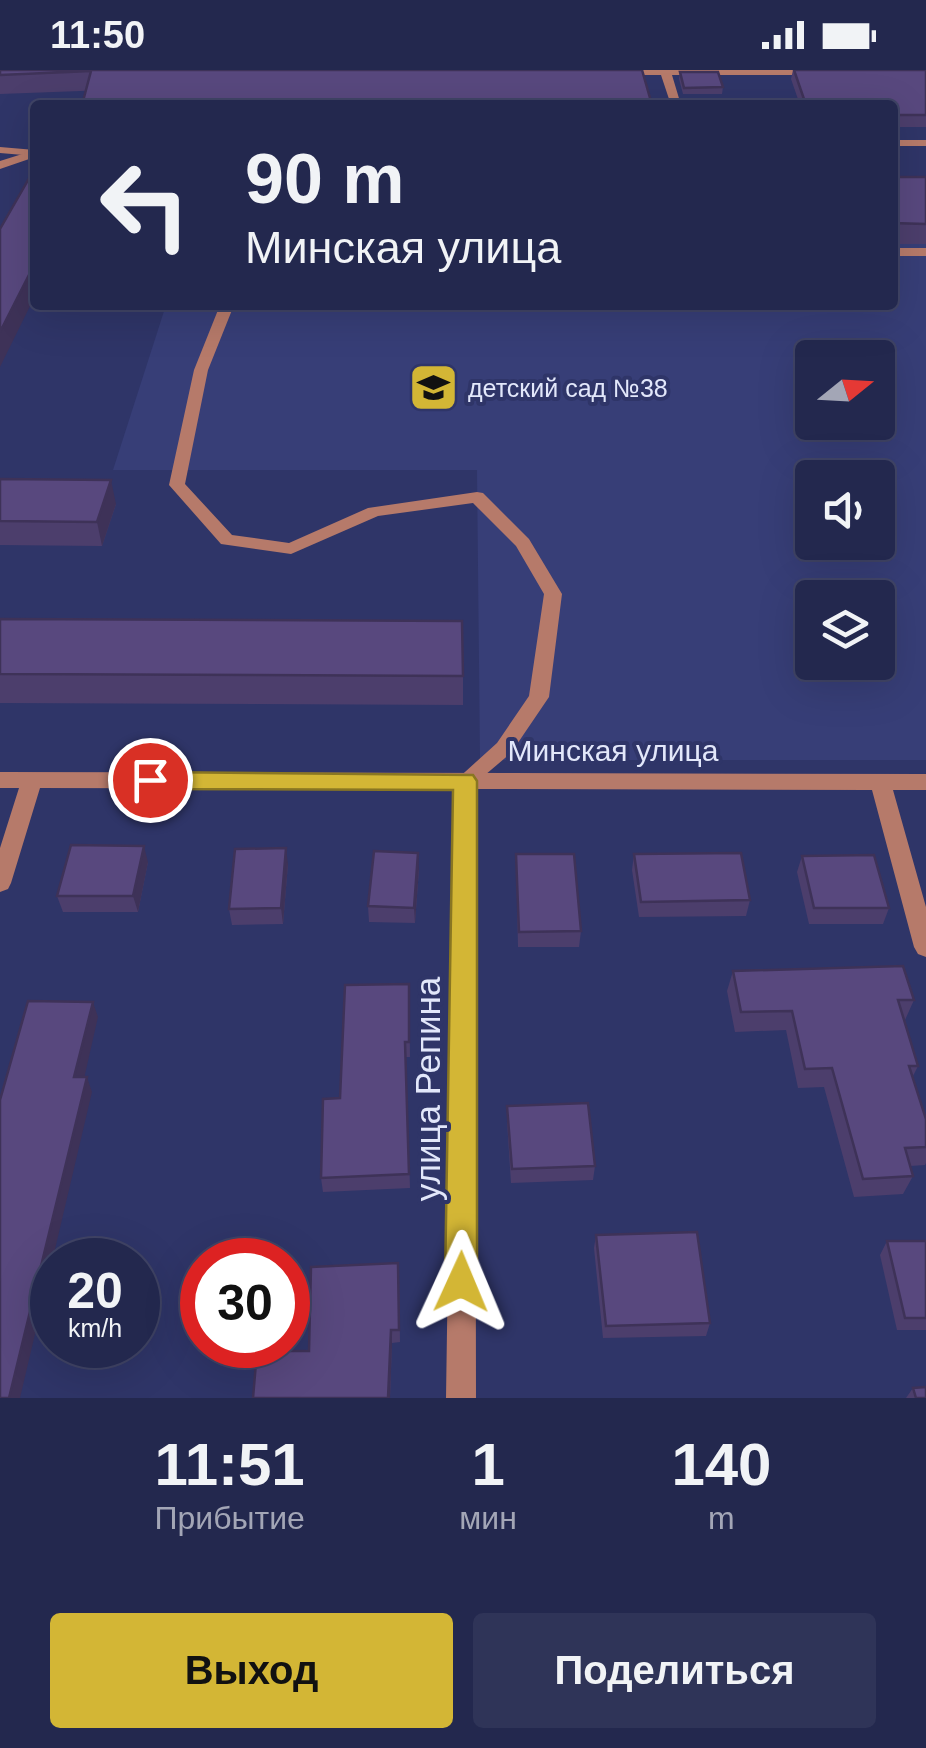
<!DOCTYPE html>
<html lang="ru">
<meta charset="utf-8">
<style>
:root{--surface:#23284e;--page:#2f3458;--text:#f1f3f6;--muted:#a3a6b6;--line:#404466;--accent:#d3b635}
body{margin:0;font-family:Arial,sans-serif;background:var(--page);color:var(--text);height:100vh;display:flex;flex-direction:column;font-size:38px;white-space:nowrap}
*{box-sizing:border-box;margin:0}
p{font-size:32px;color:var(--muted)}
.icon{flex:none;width:55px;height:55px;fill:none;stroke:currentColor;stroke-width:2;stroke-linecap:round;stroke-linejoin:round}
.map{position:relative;height:1328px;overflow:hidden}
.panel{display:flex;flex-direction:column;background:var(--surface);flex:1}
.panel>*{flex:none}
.hud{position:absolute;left:30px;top:30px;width:868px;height:210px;border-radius:10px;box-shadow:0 10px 40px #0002,0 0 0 2px var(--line);background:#23284e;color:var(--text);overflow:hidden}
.needle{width:65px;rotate:72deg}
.controls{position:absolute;left:795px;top:270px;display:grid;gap:20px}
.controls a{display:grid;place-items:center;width:100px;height:100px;border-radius:10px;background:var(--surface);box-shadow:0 10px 40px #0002,0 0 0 2px var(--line);font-size:50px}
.speed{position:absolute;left:30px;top:1168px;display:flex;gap:20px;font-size:50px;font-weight:700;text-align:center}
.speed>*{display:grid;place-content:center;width:130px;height:130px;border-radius:50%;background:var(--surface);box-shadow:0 10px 40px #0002,0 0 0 2px var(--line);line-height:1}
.speed small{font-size:25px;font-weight:400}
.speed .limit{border:15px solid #d22;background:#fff;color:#111}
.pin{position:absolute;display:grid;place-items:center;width:85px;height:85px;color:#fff;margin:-42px;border:5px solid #fff;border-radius:50%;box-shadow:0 2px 10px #0007}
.me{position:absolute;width:110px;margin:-55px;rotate:1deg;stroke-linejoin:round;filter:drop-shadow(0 0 8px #0008)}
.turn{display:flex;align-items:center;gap:35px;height:210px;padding:0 50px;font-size:45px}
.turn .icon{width:130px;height:130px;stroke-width:2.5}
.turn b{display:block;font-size:70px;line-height:85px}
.eta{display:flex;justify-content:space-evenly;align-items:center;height:170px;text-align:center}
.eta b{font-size:60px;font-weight:800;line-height:70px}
.primary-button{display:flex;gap:20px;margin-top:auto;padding:20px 50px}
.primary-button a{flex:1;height:115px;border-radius:10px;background:var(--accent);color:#111;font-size:40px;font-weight:800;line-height:115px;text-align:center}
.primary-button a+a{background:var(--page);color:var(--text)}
.status{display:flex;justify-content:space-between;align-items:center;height:70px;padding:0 50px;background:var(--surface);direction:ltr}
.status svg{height:28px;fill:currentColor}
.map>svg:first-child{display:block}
</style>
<div class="status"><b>11:50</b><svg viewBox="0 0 49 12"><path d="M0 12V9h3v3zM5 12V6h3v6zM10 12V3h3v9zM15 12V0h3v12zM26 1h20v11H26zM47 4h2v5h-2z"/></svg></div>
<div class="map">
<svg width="926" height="1328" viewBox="0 0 926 1328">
<rect width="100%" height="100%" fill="#2f3568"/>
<path fill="#373e77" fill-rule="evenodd" d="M893,174H926V690H480L477,400H113L166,235H892ZM812,288H878V352H812ZM812,408H878V472H812ZM812,528H878V592H812Z"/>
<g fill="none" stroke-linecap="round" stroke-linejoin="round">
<path fill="#b67a6a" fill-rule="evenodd" d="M0,77L35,80V86L0,83Z
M892,178H926V186H892Z
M220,235H234L208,300L185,414L232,465L289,473L368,438L477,422L483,423L529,469L562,524L549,627L511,683L472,716H458L455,711L497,673L529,626L544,524L516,476L473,433L378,446L291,484L221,474L169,415L194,300Z"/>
<path fill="#b67a6a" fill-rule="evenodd" d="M613,0H822L823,2L818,5H672L681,35H671L661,5H617Z
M892,70H926V76H892Z
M35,80V87L0,99V91Z
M0,702L926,704V720H893L926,837V887L918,884L914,877L872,720L475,719L476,1328H446L455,719L40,718L11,813L8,819L0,822V778L19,718H0Z"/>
</g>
<path fill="#4c3e6c" d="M0,0H642L0,24Z
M793,0H926V57H892V35H800L791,9Z
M680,2L723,17L722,24H683L679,9Z
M892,107H926V174H892Z
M0,409L116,434L102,476L0,475Z
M0,549L463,606V635L0,633Z
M516,784L581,861L579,877H518Z
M634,784L750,830L746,846L639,847L632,800Z
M802,786L889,838L883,854H809L797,802Z
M148,792L138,842H63L57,826Z
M288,794L283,854L232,855L229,839Z
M419,799L415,853L369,852L368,836Z
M733,901L914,930L905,950L918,996L913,1006L926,1049V1093L925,1095L910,1096L913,1106L903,1124L854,1127L824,1017L798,1018L786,960L735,962L727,921Z
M409,914L410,987H406L410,1118L323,1122L321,1108L340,1028Z
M507,1036L595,1096L593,1110L511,1113L507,1051Z
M596,1165L710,1253L706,1266L603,1268L594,1178Z
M887,1171H926V1260H897L880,1185Z
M399,1206L400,1272L392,1273L390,1328H253Z
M913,1318L926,1328H906Z"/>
<path fill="#3e3258" d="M35,193V226L0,297V262Z
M111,410L116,434L102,476L97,452Z
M144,776L148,792L138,842L133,826Z
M286,778L288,794L283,854L281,838Z
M418,783L419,799L415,853L414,838Z
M93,932L98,947L81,1022L74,1007Z
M87,1007L92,1022L20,1328H9Z
M391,1260L392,1273L390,1328H388Z"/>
<path fill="#58487e" stroke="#3e3258" stroke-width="2.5" d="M0,0H642L652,35H82L91,1L0,5Z
M794,0H926V45H892V35H806Z
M680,2H718L723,17L684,18Z
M35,98V193L0,262V159Z
M892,107H926V154L892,153Z
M0,409L111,410L97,452L0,451Z
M0,549L462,551L463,606L0,604Z
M71,775L144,776L133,826H57Z
M286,778L281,838L229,839L235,779Z
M374,781L418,783L414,838L368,836Z
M741,783L750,830L641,832L634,784Z
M516,784H574L581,861L519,862Z
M874,785L889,838H814L802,786Z
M903,896L914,930H898L918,996H909L926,1049V1077L905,1078L913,1106L863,1109L832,998L805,999L792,941L741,942L733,901Z
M409,914V972H405L409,1104L321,1108L323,1029L340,1028L345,915Z
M28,931L93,932L74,1007H87L9,1328H0V1030Z
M588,1033L595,1096L512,1099L507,1036Z
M697,1162L710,1253L606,1256L596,1165Z
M887,1171H926V1248H905Z
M398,1193L399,1260H391L388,1328H253L257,1281H309L311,1197Z
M926,1317V1328H916L913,1318Z"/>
<path fill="#d3b635" stroke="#897622" stroke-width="2.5" d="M150,702L473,705L477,711V1212L473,1224L461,1228L450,1224L445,1212L453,720L150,719L138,710Z"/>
<defs>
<symbol id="school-square" viewBox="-11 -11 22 22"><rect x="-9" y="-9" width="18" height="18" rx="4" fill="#d3b635" stroke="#2f3568"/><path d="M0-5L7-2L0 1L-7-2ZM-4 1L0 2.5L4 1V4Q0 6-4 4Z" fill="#111"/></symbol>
</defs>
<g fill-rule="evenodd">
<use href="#school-square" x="406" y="290" width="55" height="55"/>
</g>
<g text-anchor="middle" stroke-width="8" stroke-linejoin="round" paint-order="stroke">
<g font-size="25" fill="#e2e7fa" stroke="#2f3568" text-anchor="start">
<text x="468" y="327">детский сад №38</text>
</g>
<g font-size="30" fill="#e2e7fa" stroke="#2f3568">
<text x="613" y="691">Минская улица</text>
</g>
<g font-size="35" fill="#e2e7fa" stroke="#2f3568">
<text transform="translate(428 1019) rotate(-90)" y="12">улица Репина</text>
</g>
</g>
</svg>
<div class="controls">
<a><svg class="needle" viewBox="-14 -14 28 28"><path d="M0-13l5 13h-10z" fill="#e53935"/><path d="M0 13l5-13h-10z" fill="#a3a6b6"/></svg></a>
<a><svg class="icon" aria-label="sound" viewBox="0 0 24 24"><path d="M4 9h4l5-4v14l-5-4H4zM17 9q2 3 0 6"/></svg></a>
<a><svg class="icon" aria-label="layers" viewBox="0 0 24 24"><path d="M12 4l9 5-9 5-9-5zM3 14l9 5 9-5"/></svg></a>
</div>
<div class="speed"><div>20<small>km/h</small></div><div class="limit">30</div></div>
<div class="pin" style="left:150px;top:710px;background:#d93025"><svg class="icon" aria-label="arrive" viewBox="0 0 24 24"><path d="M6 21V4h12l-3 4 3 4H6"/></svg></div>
<svg class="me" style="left:461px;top:1212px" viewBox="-20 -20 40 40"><path d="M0-17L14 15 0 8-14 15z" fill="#d3b635" stroke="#fff" stroke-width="4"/></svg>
<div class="hud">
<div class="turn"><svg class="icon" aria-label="left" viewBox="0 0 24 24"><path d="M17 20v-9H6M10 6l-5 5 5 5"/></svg><div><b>90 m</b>Минская улица</div></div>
</div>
</div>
<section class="panel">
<div class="eta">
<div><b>11:51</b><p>Прибытие</p></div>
<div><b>1</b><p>мин</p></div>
<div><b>140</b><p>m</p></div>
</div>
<div class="primary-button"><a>Выход</a><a>Поделиться</a></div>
</section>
